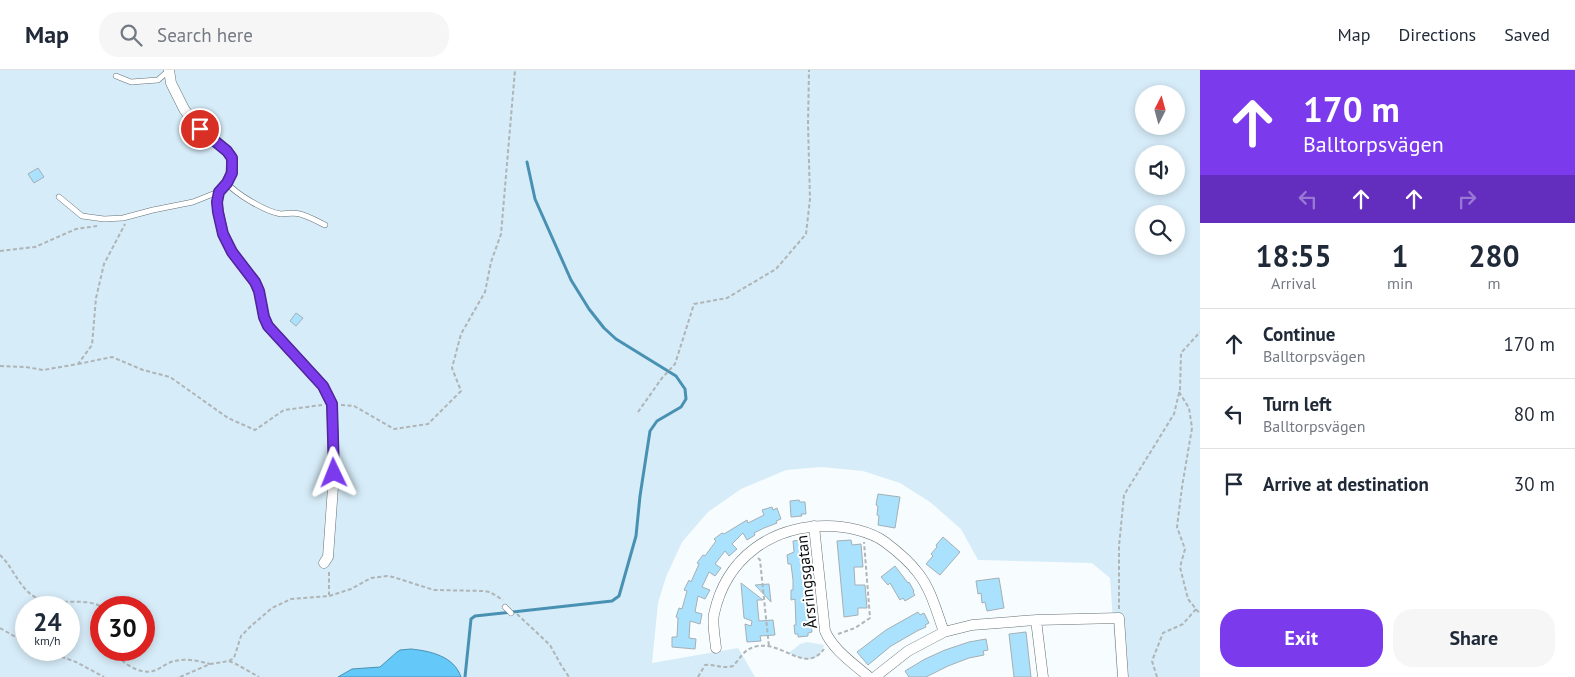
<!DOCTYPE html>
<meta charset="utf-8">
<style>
:root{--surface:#fff;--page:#f6f6f7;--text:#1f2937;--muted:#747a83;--line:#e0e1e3;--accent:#7c3aed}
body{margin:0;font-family:"PT Sans",sans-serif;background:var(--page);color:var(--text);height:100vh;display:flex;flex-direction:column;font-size:19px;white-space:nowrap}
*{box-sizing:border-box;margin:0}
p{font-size:16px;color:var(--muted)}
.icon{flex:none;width:28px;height:28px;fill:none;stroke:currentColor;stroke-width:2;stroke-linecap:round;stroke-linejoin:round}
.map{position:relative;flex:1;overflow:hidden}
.details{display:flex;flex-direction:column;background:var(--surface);width:375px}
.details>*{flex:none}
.hud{background:#7c3aed;color:#fff;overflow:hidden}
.needle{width:32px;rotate:6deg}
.buttons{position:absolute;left:1135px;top:15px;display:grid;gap:10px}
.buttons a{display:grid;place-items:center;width:50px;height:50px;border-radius:50%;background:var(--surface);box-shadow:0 2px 8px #0003;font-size:25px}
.speed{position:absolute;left:15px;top:526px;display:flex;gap:10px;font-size:25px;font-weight:700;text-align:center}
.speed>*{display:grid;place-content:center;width:65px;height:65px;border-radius:50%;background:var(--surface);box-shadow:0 2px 8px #0003;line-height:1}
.speed small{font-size:12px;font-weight:400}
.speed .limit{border:8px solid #d22;background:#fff;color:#111}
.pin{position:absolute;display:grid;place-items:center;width:42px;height:42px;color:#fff;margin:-21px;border:2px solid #fff;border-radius:50%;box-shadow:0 1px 5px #0007}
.me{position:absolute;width:55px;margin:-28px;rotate:358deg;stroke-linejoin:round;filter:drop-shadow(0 0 4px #0008)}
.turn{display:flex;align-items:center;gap:18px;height:105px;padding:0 20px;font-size:22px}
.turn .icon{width:65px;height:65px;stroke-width:2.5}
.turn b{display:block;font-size:35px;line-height:42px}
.lanes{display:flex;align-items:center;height:48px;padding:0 20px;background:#0003;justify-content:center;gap:25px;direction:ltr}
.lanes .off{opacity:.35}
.eta{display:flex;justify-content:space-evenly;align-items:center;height:85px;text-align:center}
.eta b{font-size:30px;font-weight:600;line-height:35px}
.cta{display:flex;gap:10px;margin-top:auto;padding:10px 20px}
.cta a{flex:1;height:58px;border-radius:20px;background:var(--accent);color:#fff;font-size:20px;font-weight:600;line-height:58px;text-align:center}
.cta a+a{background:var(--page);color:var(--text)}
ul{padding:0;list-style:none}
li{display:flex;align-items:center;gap:15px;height:70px;padding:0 20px;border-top:1px solid var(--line)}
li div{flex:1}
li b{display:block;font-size:19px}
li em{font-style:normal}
header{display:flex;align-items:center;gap:30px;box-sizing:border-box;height:70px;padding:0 25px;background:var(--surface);border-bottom:1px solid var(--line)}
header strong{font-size:24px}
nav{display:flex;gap:28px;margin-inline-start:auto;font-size:18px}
.search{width:350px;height:45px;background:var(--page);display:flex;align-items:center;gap:12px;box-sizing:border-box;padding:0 18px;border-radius:20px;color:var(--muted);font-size:19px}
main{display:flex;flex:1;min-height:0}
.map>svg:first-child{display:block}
</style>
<header>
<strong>Map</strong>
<div class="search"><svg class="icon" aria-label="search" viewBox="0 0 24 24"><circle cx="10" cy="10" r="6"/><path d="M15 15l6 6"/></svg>Search here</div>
<nav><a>Map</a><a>Directions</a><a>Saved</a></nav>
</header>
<main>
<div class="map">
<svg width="1200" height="607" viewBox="0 0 1200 607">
<rect width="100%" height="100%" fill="#f7fcfe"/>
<path fill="#d6ecf8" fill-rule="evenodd" d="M0,0H1200V607H1117L1110,508L1092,493L978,490L961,459L930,432L900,413L863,401L821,397L786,400L741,419L708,442L682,472L666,507L658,533L652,593L738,578L755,607H0ZM1144,24H1176V56H1144ZM1144,84H1176V116H1144ZM1144,144H1176V176H1144ZM26,538H69V580H26ZM101,538H144V580H101Z
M807,572L824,575C818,596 803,590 789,583L800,574Z"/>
<path fill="#64c9f8" stroke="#4991b2" d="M411,579C430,581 454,586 461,607H338L352,599L380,597L397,582L400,580Z"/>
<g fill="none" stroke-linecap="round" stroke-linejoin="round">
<path stroke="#4991b2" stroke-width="3" d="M465,607L471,549L475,546L612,531L619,526L636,466L640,426L650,361L657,351L681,337L686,329L685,319L676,306L616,269L604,258L589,239L571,210L535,129L527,92"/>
</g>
<path fill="#aae2fe" stroke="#a4afb5" d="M38,98L44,107L34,113L28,104Z
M296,243L303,248L296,256L290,251Z
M878,424L900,427L895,458L878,455L879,446L877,445L878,436L876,435Z
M799,430L800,432H805L806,444H801L802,446L791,447L790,431Z
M772,437L773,440L777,438L781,449L776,451L777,453L764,458L754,463L755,465L747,470L743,463L732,474L737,479L729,486L725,481L715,494L721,498L715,506L709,502L702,517L710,520L705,529L698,526L695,542L702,544L700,554L690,551L689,568L696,569L695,579L672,577V567H677L678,548L676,547L679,538L682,539L687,521L684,520L689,510L691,512L699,494L697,493L703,485L705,486L716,471L714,469L722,463L724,464L747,450L748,453L764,445L762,440Z
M943,467L960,482L940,505L926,494L933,486L931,484L937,477L936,475Z
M801,470V474H805L806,484H804L805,493H803L805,509H808L809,518L807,519L808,527L807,528L808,544L812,543L813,553L811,554L812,562L808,563V566L798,567V564H795L794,555H796L795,529L791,530V520H793V510L791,494H788L787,485L794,482L793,471Z
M851,470L852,475L861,474L863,497H854L855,515H865L867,538H858V545L844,547L837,471Z
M895,496L908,513L909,512L914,521L913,522L915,525L905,531L903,528L900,530L890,513L888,515L881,507Z
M999,508L1004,538L987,541L985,532L982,533L981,523L978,524L976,511Z
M741,513L763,530H757L759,551L773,550L775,565L760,566L761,571L747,572L745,554L751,556L752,551L744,548Z
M769,514L771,532L755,515Z
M918,542L920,545L924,543L929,553L925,555L926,557L917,561L891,576L868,595L857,582L886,560Z
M1026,562L1031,607H1014L1009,564Z
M986,569L988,580L983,581L984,585L969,588L948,596L926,607H909L905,601L925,589L945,580L969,572Z"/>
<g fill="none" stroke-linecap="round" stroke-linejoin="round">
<defs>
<path id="service" d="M116,6L131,12L158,10L168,1
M227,113C236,124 266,142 281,144C287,144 293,142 300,144C308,146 317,151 325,155
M59,127L82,146L104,149L123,148L153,140L193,132L218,122
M505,537L511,543"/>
<path id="minor" d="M169,0L171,13L184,39L194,53L227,81L232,88L231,103L227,113L219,122L217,132L218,141L223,164L232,182L255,212L259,221L264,247L268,256L323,316L332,334L334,403L328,487L324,493
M814,456L825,561C833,580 854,594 869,607
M1036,550L1043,607
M716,578C715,567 712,554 714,544C726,488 771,456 827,456C845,456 870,461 885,472C897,481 909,491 918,503C931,519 937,543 944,562
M875,607L908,581L944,562L972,555L1036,550L1119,548L1123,607"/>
</defs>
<use href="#service" stroke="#677176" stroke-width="6"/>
<use href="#minor" stroke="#677176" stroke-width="11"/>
<path stroke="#afb4b6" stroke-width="2" stroke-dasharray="4 2.5" stroke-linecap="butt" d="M0,181L35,177L76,159L97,156
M78,294L112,287L143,300L170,307L228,348L255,360L284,340L322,335
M0,296L26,297L43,300L78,294L92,275L96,228L104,194L125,154
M1179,322L1189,338L1192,358L1182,417L1177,457L1185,479L1180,497L1188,529L1200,544
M341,335L354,336L394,359L428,354L461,321L452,298L461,264L485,222L491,192L501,164L515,0
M638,342L662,308L675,294L694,234L727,228L776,199L806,164L810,129L808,54L809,0
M0,485C13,497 19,518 35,527C57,538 84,525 104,538
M758,488L760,490L769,577
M329,502V525
M1119,539V476L1124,425L1174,344L1180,319L1181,283L1200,262
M517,544L550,575L561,595L569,607
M0,558L26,573
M838,564L855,558L870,548L864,472
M43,580L76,592L104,607
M114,580C120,592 139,605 153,601C161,599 167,592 175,591C186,588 199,591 210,594
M229,591L238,595L259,607
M180,607L210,594L229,591L234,588L241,566L251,556L272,538L291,529L329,526L351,519L371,508L387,506L393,507L434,520L483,521L490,522L503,530
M698,607L705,595C715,594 721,599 733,596C738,591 743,582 749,579C779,564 803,607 824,579
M1157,607L1152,591L1163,563L1183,554L1196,539"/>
<use href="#service" stroke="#fff" stroke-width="5"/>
<use href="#minor" stroke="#fff" stroke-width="10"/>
</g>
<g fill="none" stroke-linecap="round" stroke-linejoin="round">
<defs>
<path id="route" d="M200,59L227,81L232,88V103L227,113L219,122L217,132L218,142L223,164L232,182L255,212L259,221L264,247L268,256L323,316L332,334L334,403"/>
</defs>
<use href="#route" stroke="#51269a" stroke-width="12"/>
<use href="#route" stroke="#7c3aed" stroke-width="9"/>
</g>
<g text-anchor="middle" stroke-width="4" stroke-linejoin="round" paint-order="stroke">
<g font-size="16" fill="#0b0e10" stroke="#fff">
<text transform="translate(806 512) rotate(-96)" y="6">Årsringsgatan</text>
</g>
</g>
</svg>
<div class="buttons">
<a><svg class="needle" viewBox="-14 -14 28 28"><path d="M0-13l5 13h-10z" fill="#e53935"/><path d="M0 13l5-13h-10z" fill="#747a83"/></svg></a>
<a><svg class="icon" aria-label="sound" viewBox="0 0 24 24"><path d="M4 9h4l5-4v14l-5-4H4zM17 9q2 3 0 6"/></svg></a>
<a><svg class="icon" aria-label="search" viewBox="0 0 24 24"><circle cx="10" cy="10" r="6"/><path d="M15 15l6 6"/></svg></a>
</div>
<div class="speed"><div>24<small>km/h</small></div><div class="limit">30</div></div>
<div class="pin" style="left:200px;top:59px;background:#d93025"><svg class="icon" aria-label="arrive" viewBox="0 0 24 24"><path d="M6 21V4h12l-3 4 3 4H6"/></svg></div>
<svg class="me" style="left:334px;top:403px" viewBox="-20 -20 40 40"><path d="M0-17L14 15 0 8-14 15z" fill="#7c3aed" stroke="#fff" stroke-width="4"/></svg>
</div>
<section class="details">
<div class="hud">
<div class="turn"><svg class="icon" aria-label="ahead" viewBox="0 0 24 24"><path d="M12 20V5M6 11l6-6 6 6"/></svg><div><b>170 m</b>Balltorpsvägen</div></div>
<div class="lanes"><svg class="icon off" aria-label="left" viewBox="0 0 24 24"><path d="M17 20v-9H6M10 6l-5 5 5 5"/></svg><svg class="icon" aria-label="ahead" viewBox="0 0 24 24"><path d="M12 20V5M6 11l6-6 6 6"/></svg><svg class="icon" aria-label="ahead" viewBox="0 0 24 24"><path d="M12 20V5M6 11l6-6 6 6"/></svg><svg class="icon off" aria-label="right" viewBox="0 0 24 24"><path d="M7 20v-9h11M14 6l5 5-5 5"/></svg></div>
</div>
<div class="eta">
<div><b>18:55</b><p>Arrival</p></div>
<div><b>1</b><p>min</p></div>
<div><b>280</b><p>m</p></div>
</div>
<ul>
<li><svg class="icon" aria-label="ahead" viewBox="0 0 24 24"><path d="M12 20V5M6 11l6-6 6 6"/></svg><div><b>Continue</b><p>Balltorpsvägen</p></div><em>170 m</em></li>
<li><svg class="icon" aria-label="left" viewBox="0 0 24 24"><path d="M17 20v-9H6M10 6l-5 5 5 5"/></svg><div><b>Turn left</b><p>Balltorpsvägen</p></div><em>80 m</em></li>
<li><svg class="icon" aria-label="arrive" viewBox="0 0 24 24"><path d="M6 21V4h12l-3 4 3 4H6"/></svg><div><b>Arrive at destination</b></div><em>30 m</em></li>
</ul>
<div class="cta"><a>Exit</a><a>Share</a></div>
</section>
</main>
